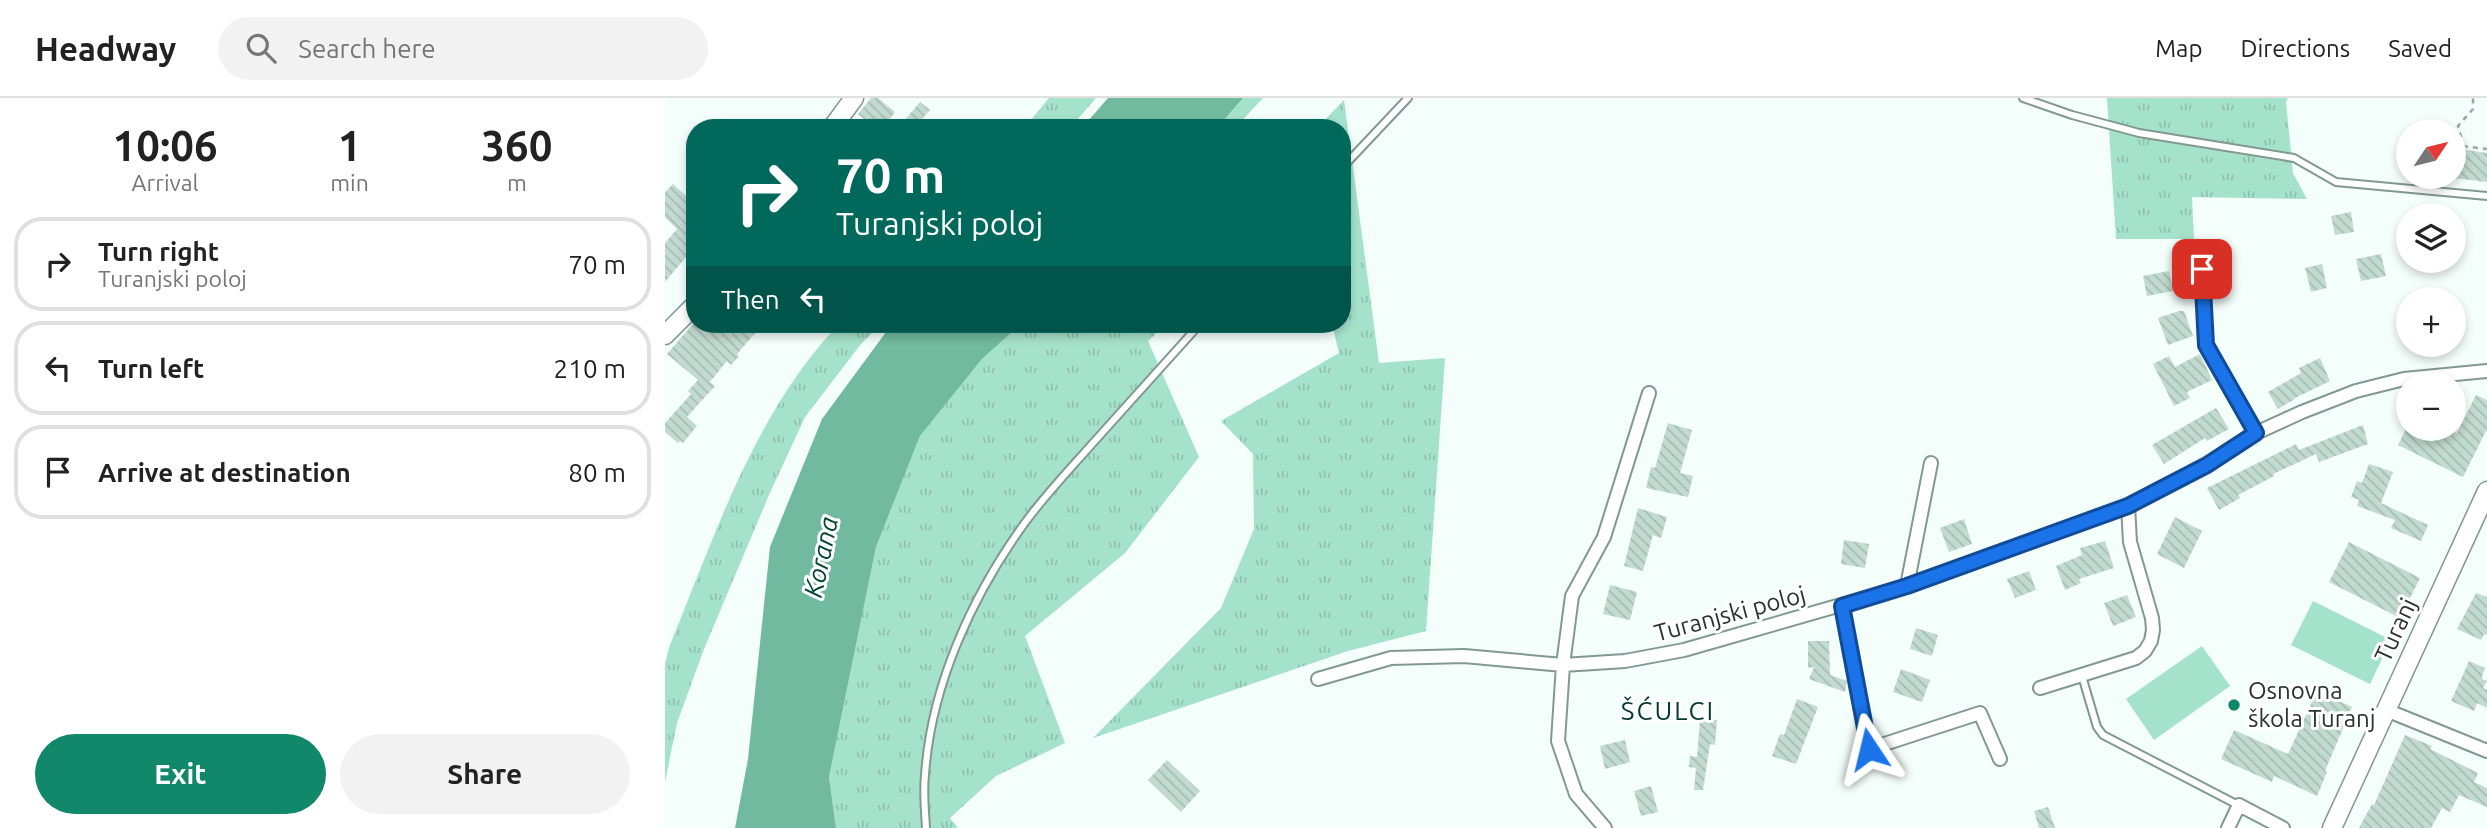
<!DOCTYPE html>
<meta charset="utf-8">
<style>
:root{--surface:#fff;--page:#f2f2f2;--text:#222;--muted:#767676;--line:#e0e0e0;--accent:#118869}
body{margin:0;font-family:Ubuntu,sans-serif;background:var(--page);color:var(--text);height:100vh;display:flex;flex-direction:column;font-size:26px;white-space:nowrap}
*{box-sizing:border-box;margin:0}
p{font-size:23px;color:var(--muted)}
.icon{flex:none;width:38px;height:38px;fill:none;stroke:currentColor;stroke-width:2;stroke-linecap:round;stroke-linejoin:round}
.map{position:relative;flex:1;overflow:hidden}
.side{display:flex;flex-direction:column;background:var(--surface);width:665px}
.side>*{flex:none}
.banner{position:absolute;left:21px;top:21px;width:665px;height:214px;border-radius:28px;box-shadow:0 4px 10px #0003;background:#00695c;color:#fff;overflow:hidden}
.needle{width:46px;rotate:55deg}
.fabs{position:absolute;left:1731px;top:21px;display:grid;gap:14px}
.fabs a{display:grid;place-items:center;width:70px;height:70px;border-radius:50%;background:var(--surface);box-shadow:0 4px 10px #0003;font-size:35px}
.pin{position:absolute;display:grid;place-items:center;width:60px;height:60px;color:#fff;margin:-30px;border-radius:14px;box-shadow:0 4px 10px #0006}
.me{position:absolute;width:77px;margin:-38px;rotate:350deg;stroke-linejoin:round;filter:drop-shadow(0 0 5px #0008)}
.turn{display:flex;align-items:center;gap:24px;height:147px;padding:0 35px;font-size:32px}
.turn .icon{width:91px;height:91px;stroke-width:2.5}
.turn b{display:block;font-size:49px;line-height:60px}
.then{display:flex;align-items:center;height:66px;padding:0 35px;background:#0003;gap:14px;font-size:26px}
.eta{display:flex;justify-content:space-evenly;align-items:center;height:119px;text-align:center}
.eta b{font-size:42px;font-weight:700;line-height:49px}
.button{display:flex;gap:14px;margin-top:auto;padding:14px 35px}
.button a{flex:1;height:80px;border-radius:42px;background:var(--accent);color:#fff;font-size:28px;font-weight:700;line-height:80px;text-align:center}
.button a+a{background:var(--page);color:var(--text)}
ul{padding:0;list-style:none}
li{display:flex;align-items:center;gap:21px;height:94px;margin:0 14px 10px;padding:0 21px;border:4px solid var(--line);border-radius:28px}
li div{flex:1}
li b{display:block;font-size:26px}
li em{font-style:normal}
header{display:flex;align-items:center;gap:42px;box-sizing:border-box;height:98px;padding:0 35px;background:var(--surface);border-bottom:2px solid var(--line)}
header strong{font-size:33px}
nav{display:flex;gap:38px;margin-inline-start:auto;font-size:24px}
.search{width:490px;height:63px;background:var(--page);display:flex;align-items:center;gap:18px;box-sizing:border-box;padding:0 24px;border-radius:38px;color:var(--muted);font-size:26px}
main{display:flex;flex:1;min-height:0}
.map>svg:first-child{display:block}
</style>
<header>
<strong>Headway</strong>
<div class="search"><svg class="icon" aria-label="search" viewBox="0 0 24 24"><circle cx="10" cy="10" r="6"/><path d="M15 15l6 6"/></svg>Search here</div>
<nav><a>Map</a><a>Directions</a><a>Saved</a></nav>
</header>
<main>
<section class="side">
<div class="eta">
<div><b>10:06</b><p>Arrival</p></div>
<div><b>1</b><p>min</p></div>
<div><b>360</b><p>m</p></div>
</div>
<ul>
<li><svg class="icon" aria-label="right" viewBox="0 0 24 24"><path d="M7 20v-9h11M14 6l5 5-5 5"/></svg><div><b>Turn right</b><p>Turanjski poloj</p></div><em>70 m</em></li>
<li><svg class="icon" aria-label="left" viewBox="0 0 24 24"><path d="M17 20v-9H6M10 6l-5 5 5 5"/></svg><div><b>Turn left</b></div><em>210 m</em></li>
<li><svg class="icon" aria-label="arrive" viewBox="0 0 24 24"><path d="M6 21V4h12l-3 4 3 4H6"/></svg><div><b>Arrive at destination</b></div><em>80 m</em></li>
</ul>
<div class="button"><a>Exit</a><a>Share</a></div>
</section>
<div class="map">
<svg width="1822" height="730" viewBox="0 0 1822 730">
<defs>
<pattern id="grass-tufts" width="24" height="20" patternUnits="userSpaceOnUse" patternTransform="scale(1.75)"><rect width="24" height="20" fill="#a5e2cb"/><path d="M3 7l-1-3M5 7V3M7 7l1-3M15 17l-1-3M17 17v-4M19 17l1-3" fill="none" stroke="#8ec2af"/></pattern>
<pattern id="building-back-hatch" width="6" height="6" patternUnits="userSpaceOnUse" patternTransform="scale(1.75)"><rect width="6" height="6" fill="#c2dbd1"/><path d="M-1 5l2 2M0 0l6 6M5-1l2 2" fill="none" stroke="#a7bcb4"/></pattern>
</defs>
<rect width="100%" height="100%" fill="#f4fefa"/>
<path fill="url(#grass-tufts)" d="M384,0H431L405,30H359Z
M578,0H598L570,30H552Z
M1442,0H1623L1621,4L1628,75L1642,101L1527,99L1529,141H1451Z
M679,2L714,265L780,260L761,533L683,553L428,640L556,510L589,431L588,356L556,323L674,255L667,226H677V30H652Z
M174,226H216L196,246L140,319L104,397L39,551L12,625L0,684V565L5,547C50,437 90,314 174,226Z
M356,226H501L483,243L534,359L460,455L360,538L400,645L331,678L285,720L293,730H171L164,679L211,449L255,338L317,261Z"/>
<path fill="#a5e2cb" d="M1648,503L1726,542L1705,586L1626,547Z
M1537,548L1565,588L1489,642L1461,601Z"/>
<path fill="#71b99f" d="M443,0H578L552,30H417Z
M227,226H356L317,261L255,338L211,449L164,679L171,730H70L83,661L105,449L157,321Z"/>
<path fill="url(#building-back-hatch)" d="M206,0H213L230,14L218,30H210L193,16Z
M255,4L265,12L249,30L240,22Z
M1788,50L1822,55V84L1788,80Z
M8,86L30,106V148L0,184V145L12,131L0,119V94Z
M1686,114L1689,134L1670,137L1666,118Z
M1716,156L1721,178L1696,183L1691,161Z
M1657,166L1662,190L1646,194L1640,170Z
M1504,173L1508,193L1482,198L1478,178Z
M1514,213H1519L1528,238L1503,247L1493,220Z
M28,226H98L72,256L74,258L66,267L62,263L45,284L50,288L22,319L32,328L18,345L15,343L13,345L0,334V325L26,296L23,293L33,282L2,256Z
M1535,256L1547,282L1522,294L1525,300L1509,308L1488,266L1504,258L1510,269Z
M1655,260L1665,283L1630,300V301L1613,311L1603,294L1636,275L1634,270Z
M1811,297L1822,302V331L1798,379L1733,347L1741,331H1782L1792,335Z
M1551,310L1564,331L1542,343L1540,340L1499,366L1487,347Z
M1003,325L1027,332L1015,375L1028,378L1023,399L981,390L986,369L990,370Z
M1698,327L1703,346L1654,364L1651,356L1608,376L1609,378L1573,397L1575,400L1554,412L1542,390L1631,346L1634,352Z
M1704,366L1728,374L1716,405L1763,427L1756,443L1726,430L1730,422L1692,408L1694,402L1686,399L1692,383L1697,385Z
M973,410L1002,419L996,440L988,437L978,473L959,468Z
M1510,419L1537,433L1519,470L1492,456Z
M1299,421L1307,446L1284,454L1275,430Z
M1179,442L1204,446L1200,470L1176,466Z
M1440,443L1449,470L1414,481L1416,485L1400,492L1391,468L1417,457L1415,450Z
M1684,444L1755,480L1735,520L1664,484Z
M1364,473L1371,492L1350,500L1342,481Z
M945,487L972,494L965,522L938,516Z
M1811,495L1822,499V537L1819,536L1816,542L1792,531Z
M1462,497L1471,519L1448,528L1439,505Z
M1251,530L1273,537L1267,558L1245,551Z
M1143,543H1164L1165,577L1182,583L1180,594L1144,581L1149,569L1143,570Z
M1804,563L1820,570L1817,578V581L1822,583L1818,590L1822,592V610L1812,605L1809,613L1786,603Z
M1236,571L1265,582L1257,604L1228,594Z
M1652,593L1687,609L1660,673L1662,674L1652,698L1609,678L1607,684L1556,661L1569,632L1623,656Z
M1132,601L1153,609L1131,666L1107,658L1115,636L1119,637Z
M1035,621L1052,622L1050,647L1045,646L1038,692H1029L1031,670L1024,669L1025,658L1032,659Z
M1740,637L1767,648L1765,651L1813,675L1809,684L1822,690V709L1794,697L1785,714L1777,710L1766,730H1694L1707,706L1709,707Z
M960,642L965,664L940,671L935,648Z
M502,662L535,693L516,714L483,682Z
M986,688L993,714L976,718L969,693Z
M1383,709L1390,730H1374L1369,713Z"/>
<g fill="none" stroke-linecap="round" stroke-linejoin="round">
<defs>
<path id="lane" d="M1358,0L1407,17L1474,35L1629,60L1671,84L1822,98
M677,70L743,0
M1417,578L1432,629L1438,637L1573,707
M261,730C260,712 258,694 260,677C266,588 307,498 359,426C380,397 405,371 428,345C464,305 500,265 535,226"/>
<path id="street" d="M1537,171L1541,247L1591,335
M1242,488L1266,365
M1177,508L1204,651L1315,615L1335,661
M653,581L726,560L799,558L898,567L960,563L1019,552L1242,488L1463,408L1542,367L1591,335L1637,314L1691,293L1739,281L1822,273
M1375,590L1471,560L1480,553L1486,543L1488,532L1487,520L1465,444L1463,408
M1721,612L1822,653
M940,730L911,696L893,643L898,567L907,498L939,439L984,295
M1563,730L1574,707L1618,730"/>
<path id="secondary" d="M167,30L189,0
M0,237L30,207
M1667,730L1822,393"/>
</defs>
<use href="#lane" stroke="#829990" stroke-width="10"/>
<use href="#street" stroke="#829990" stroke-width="16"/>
<use href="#secondary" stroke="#829990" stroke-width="21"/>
<path stroke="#9ca6a2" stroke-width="2.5" stroke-dasharray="5 5" stroke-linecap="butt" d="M1788,47L1822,51
M1799,49L1793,28L1808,11V0"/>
<use href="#lane" stroke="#fff" stroke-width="6"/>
<use href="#street" stroke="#fff" stroke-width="12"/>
<use href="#secondary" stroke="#fff" stroke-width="18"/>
</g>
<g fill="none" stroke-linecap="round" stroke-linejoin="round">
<defs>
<path id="route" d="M1204,651L1177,508L1242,488L1463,408L1542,367L1591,335L1541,247L1537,171"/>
</defs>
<use href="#route" stroke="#114b97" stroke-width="18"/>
<use href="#route" stroke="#1a73e8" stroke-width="12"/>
</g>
<circle fill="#118869" stroke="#fff" stroke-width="2.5" cx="1569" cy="607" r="7"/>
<g text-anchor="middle" stroke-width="6" stroke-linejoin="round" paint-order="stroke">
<g font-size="24" fill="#2a332f" stroke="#fff">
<text transform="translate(1065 516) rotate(-15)" y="8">Turanjski poloj</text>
<text transform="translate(1731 532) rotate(-65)" y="8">Turanj</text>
</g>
<g font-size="24" fill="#2a332f" stroke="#fff" text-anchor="start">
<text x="1583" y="601">Osnovna<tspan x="1583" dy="28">škola Turanj</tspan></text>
</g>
<g font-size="26" font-style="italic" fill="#044534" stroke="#fff">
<text transform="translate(156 459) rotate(-78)" y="9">Korana</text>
</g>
<g font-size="26" letter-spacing="2" fill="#033a2b" stroke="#fff">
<text x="1003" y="622">ŠĆULCI</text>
</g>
</g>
</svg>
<div class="fabs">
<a><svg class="needle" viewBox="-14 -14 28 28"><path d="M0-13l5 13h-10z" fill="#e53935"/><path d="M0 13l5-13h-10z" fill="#767676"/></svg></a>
<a><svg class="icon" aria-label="layers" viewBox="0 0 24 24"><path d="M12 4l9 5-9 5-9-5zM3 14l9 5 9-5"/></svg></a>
<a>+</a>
<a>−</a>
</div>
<div class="pin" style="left:1537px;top:171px;background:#d93025"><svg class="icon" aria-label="arrive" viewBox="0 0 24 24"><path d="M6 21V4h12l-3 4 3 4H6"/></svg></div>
<svg class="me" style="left:1204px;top:651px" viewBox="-20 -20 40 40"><path d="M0-17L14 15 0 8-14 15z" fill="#1a73e8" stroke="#fff" stroke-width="4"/></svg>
<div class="banner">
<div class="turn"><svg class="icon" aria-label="right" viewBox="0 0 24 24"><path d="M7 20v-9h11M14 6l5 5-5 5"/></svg><div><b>70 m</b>Turanjski poloj</div></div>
<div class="then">Then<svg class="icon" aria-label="left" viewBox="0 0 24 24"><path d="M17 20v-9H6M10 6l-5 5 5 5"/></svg></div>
</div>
</div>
</main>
